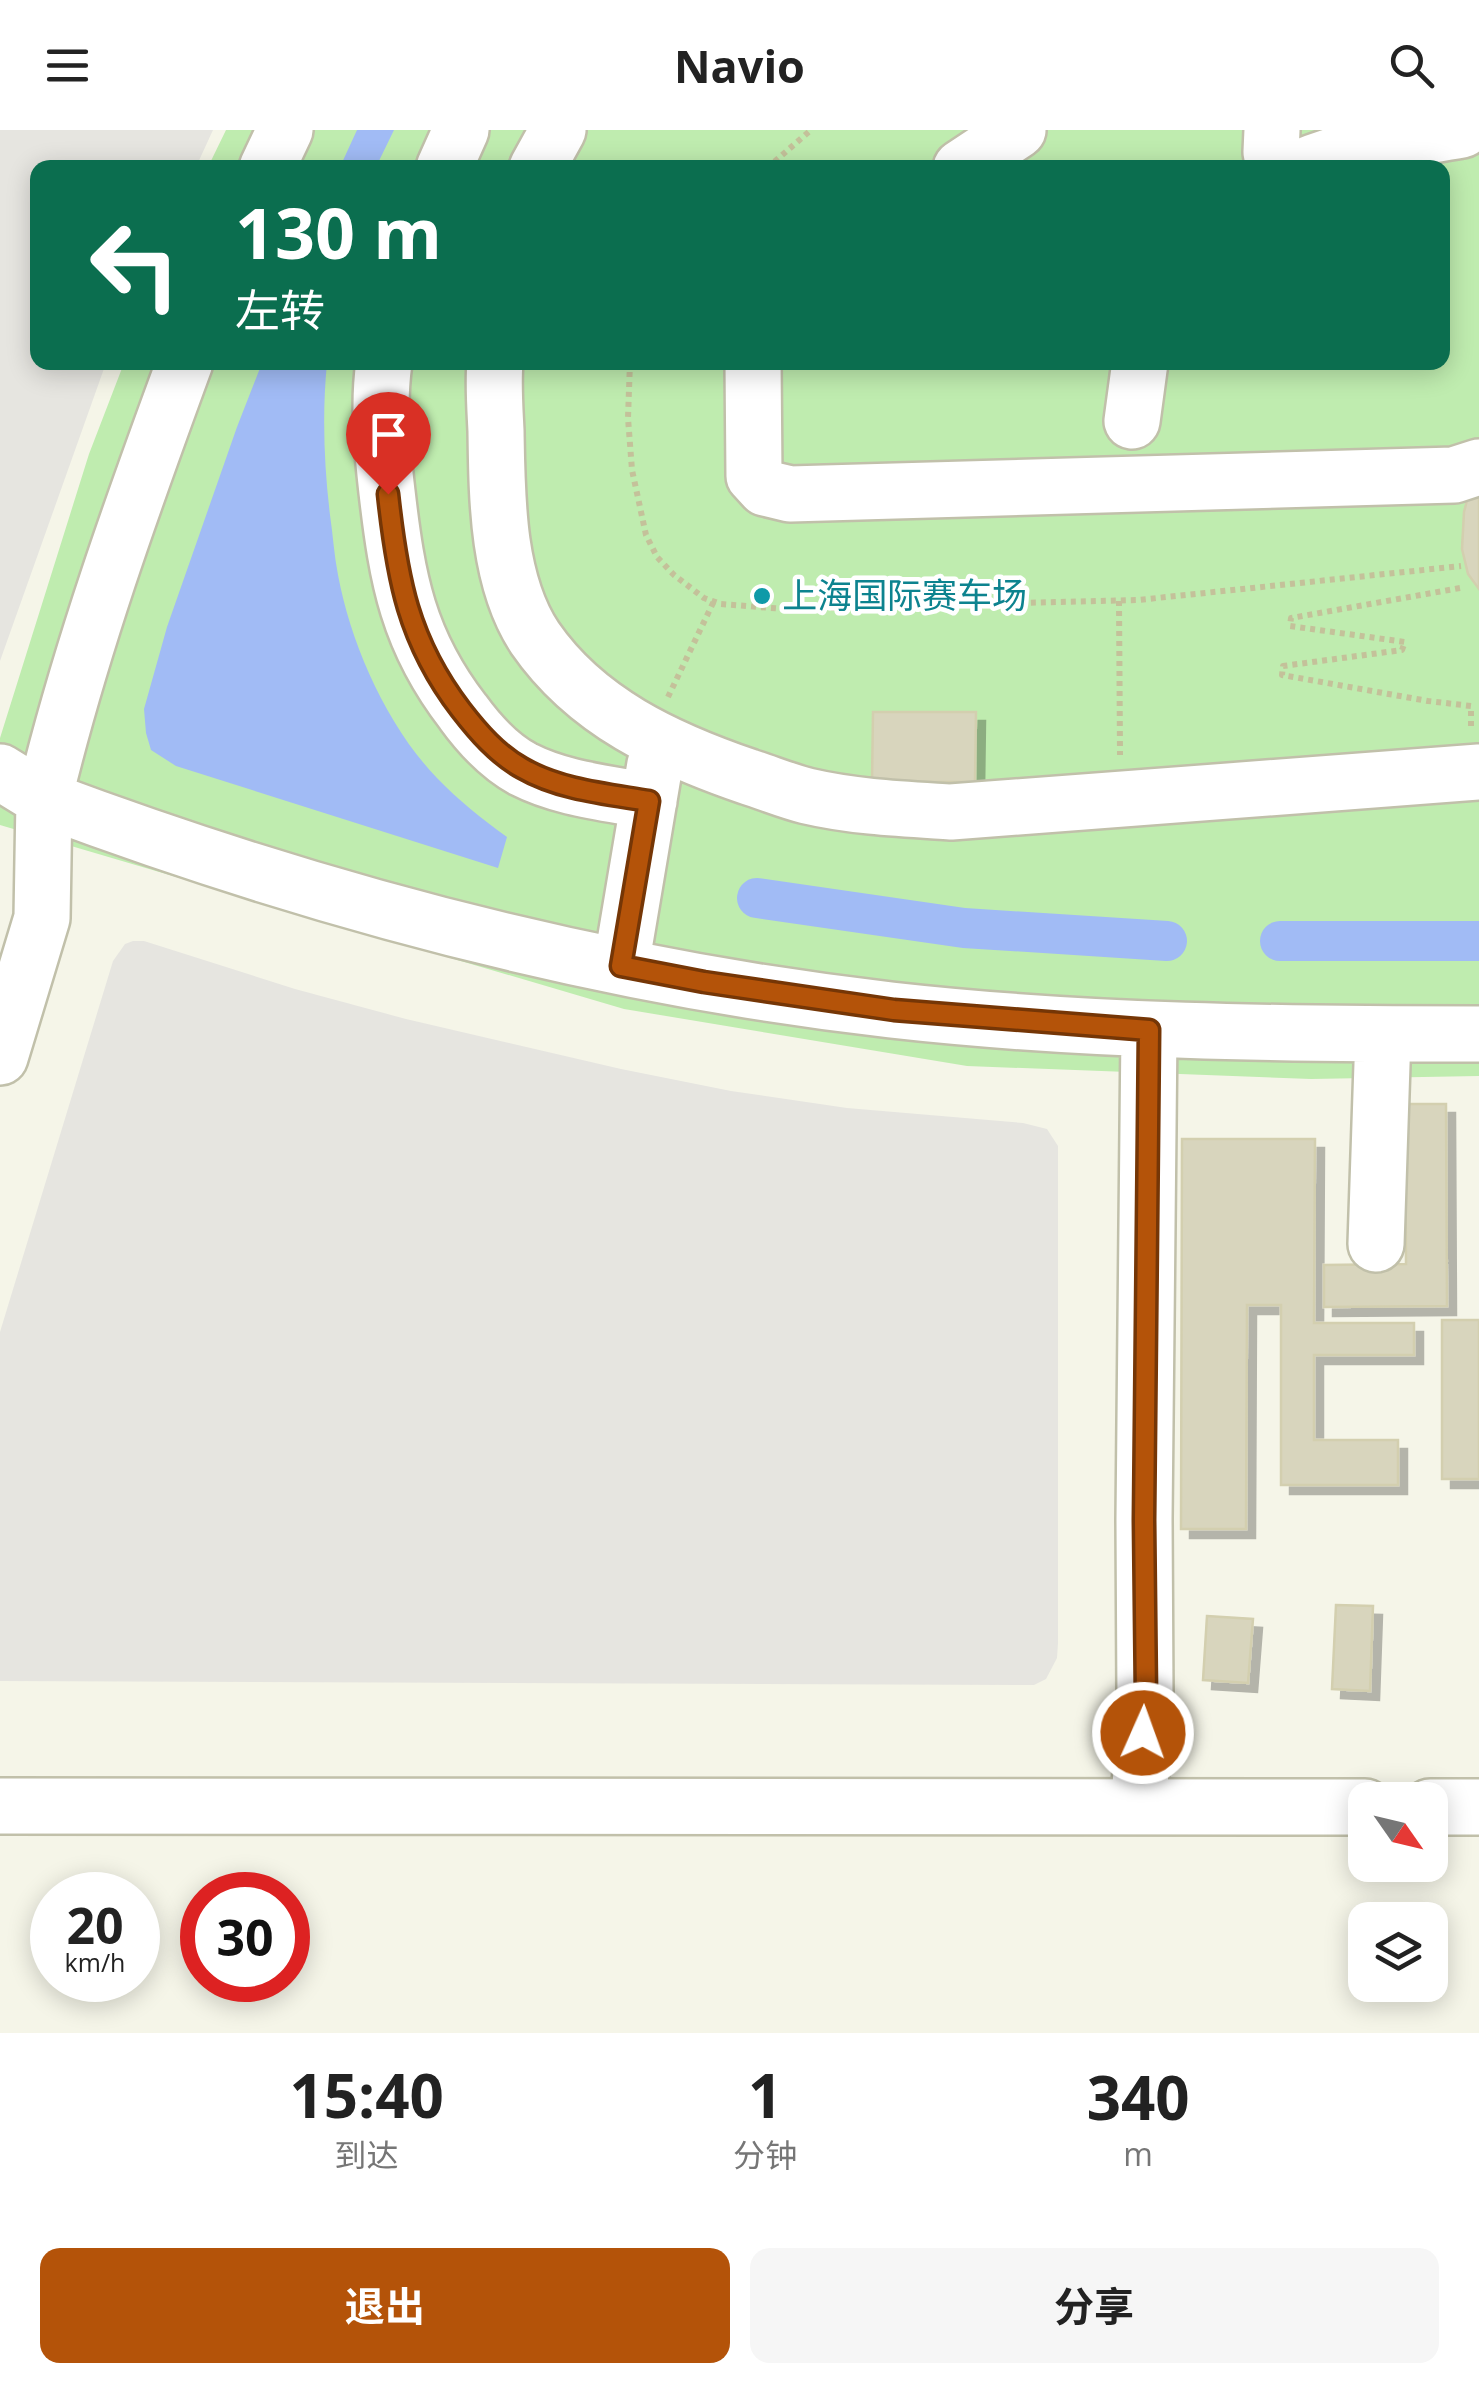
<!DOCTYPE html>
<html lang="zh">
<meta charset="utf-8">
<style>
:root{--surface:#fff;--page:#f6f6f6;--text:#222;--muted:#767676;--accent:#b45309}
body{margin:0;font-family:"Open Sans","Noto Sans SC",sans-serif;background:var(--page);color:var(--text);height:100vh;display:flex;flex-direction:column;font-size:38px;white-space:nowrap}
*{box-sizing:border-box;margin:0}
p{font-size:32px;color:var(--muted)}
.icon{flex:none;width:55px;height:55px;fill:none;stroke:currentColor;stroke-width:2;stroke-linecap:round;stroke-linejoin:round}
.map{position:relative;height:1903px;overflow:hidden}
.drawer{display:flex;flex-direction:column;background:var(--surface);flex:1}
.drawer>*{flex:none}
.hud{position:absolute;left:30px;top:30px;width:1420px;height:210px;border-radius:20px;box-shadow:0 5px 25px #0003;background:#0b6e4f;color:#fff;overflow:hidden}
.needle{width:65px;rotate:124deg}
.controls{position:absolute;left:1348px;top:1652px;display:grid;gap:20px}
.controls a{display:grid;place-items:center;width:100px;height:100px;border-radius:20px;background:var(--surface);box-shadow:0 5px 25px #0003;font-size:50px}
.speed{position:absolute;left:30px;top:1742px;display:flex;gap:20px;font-size:50px;font-weight:700;text-align:center}
.speed>*{display:grid;place-content:center;width:130px;height:130px;border-radius:50%;background:var(--surface);box-shadow:0 5px 25px #0003;line-height:1}
.speed small{font-size:25px;font-weight:400}
.speed .limit{border:15px solid #d22;background:#fff;color:#111}
.pin{position:absolute;display:grid;place-items:center;width:85px;height:85px;color:#fff;margin:-102px -42px;border-radius:50% 50% 50% 0;rotate:-45deg;box-shadow:0 0 10px #0007}
.pin .icon{rotate:45deg}
.me{position:absolute;width:110px;margin:-55px;rotate:2deg;stroke-linejoin:round;filter:drop-shadow(0 0 8px #0008)}
.turn{display:flex;align-items:center;gap:35px;height:210px;padding:0 40px;font-size:45px}
.turn .icon{width:130px;height:130px;stroke-width:2.5}
.turn b{display:block;font-size:70px;line-height:85px}
.eta{display:flex;justify-content:space-evenly;align-items:center;height:170px;text-align:center}
.eta b{font-size:60px;font-weight:700;line-height:70px}
.action{display:flex;gap:20px;margin-top:auto;padding:20px 40px}
.action a{flex:1;height:115px;border-radius:20px;background:var(--accent);color:#fff;font-size:40px;font-weight:700;line-height:115px;text-align:center}
.action a+a{background:var(--page);color:var(--text)}
header{display:flex;justify-content:space-between;align-items:center;height:130px;padding:0 40px;background:var(--surface);font-size:45px;font-weight:700}
.map>svg:first-child{display:block}
</style>
<header><svg class="icon" aria-label="menu" viewBox="0 0 24 24"><path d="M4 6h16M4 12h16M4 18h16"/></svg>Navio<svg class="icon" aria-label="search" viewBox="0 0 24 24"><circle cx="10" cy="10" r="6"/><path d="M15 15l6 6"/></svg></header>
<div class="map">
<svg width="1479" height="1903" viewBox="0 0 1479 1903">
<defs>
<filter id="shadow"><feDropShadow dx="9" dy="9" stdDeviation="0" flood-color="#0004"/></filter>
</defs>
<rect width="100%" height="100%" fill="#f5f5e8"/>
<path fill="#bfecaf" d="M226,0H1479V946L1311,949L967,936L624,879L0,695V608L89,324L124,233L1442,232V38L208,37Z"/>
<path fill="#e6e5e0" d="M0,0H213L196,37L38,38V232L106,233L0,531Z
M133,811H144L295,859L406,889L621,939L731,961L847,978L1023,993L1047,999L1058,1016V1513L1057,1528L1046,1549L1034,1555L0,1551V1202L113,831L125,814Z"/>
<path fill="#a1bbf5" d="M357,0H394L376,37H340Z
M262,233H327C322,283 324,335 330,385C333,405 334,425 338,445C351,515 387,596 437,648C458,670 482,689 507,707L498,738L176,636L151,620L146,603L144,579L167,497L237,297Z"/>
<g fill="none" stroke-linecap="round" stroke-linejoin="round">
<path stroke="#a1bbf5" stroke-width="40" d="M757,768L964,798L1167,811
M1280,811H1479"/>
</g>
<path fill="#d8d5bd" stroke="#d3cfaf" stroke-width="2.5" filter="url(#shadow)" d="M1479,339V459L1468,444L1462,419L1464,382L1473,347Z
M873,582H976L975,652H872Z
M1405,974H1446L1447,1176L1324,1177V1135L1406,1134Z
M1182,1009H1315L1314,1193H1414V1225H1314V1310H1398V1355H1281V1175H1247L1246,1399H1181Z
M1442,1190H1479V1349H1442Z
M1336,1475L1373,1476L1370,1561L1332,1559Z
M1207,1486L1253,1489L1248,1553L1203,1550Z"/>
<g fill="none" stroke-linecap="round" stroke-linejoin="round">
<defs>
<path id="minor" d="M1272,0L1271,22L1274,38
M267,38L285,0
M444,38L461,0
M537,38L558,0
M961,38L1018,0
M1299,38C1352,15 1407,10 1462,0
M185,232C132,376 80,520 44,669C317,771 602,847 891,880C1086,902 1283,904 1479,904
M384,232C378,275 382,319 387,362C397,449 408,511 463,582C479,604 499,626 523,639C562,659 607,663 649,671
M495,232C493,255 495,279 496,301C497,368 497,451 535,508C586,582 667,619 749,647C768,653 787,661 807,666C854,677 903,679 951,682L1479,642
M753,232L754,346L765,358L790,364L1454,345L1479,337
M1132,291L1140,232
M0,642L44,669
M621,836L655,634
M0,927L42,788L44,669
M1376,1114L1383,904
M1139,1675L1145,1567L1144,1389L1149,900
M0,1676L1365,1677
M1430,1677H1479"/>
</defs>
<use href="#minor" stroke="#c1c0aa" stroke-width="60"/>
<path stroke="#c4c19a" stroke-width="6" stroke-dasharray="5 5" stroke-linecap="butt" d="M767,38L811,0
M630,232L628,288L632,340L646,405L657,427L674,445L704,468L721,474L784,479L1138,470L1461,436
M1460,458L1291,488L1290,496L1405,512L1402,520L1283,536L1282,545L1428,571L1471,576V597
M1119,471L1120,625
M668,567L714,471"/>
<use href="#minor" stroke="#fff" stroke-width="55"/>
</g>
<g fill="none" stroke-linecap="round" stroke-linejoin="round">
<defs>
<path id="route" d="M388,364C397,448 408,511 461,580C478,602 497,624 522,638C560,660 607,664 649,671L621,836L704,852L894,880L1149,900L1144,1390L1146,1568L1143,1603"/>
</defs>
<use href="#route" stroke="#753606" stroke-width="25"/>
<use href="#route" stroke="#b45309" stroke-width="18"/>
</g>
<circle fill="#0f9aa8" stroke="#fff" stroke-width="4" cx="762" cy="466" r="10"/>
<g text-anchor="middle" stroke-width="9" stroke-linejoin="round" paint-order="stroke">
<g font-size="35" fill="#0d838f" stroke="#fff" text-anchor="start">
<text x="782" y="478">上海国际赛车场</text>
</g>
</g>
</svg>
<div class="controls">
<a><svg class="needle" viewBox="-14 -14 28 28"><path d="M0-13l5 13h-10z" fill="#e53935"/><path d="M0 13l5-13h-10z" fill="#767676"/></svg></a>
<a><svg class="icon" aria-label="layers" viewBox="0 0 24 24"><path d="M12 4l9 5-9 5-9-5zM3 14l9 5 9-5"/></svg></a>
</div>
<div class="speed"><div>20<small>km/h</small></div><div class="limit">30</div></div>
<div class="pin" style="left:388px;top:364px;background:#d93025"><svg class="icon" aria-label="arrive" viewBox="0 0 24 24"><path d="M6 21V4h12l-3 4 3 4H6"/></svg></div>
<svg class="me" style="left:1143px;top:1603px" viewBox="-20 -20 40 40"><circle r="17" fill="#b45309" stroke="#fff" stroke-width="3"/><path d="M0-11L8 9 0 5-8 9z" fill="#fff"/></svg>
<div class="hud">
<div class="turn"><svg class="icon" aria-label="left" viewBox="0 0 24 24"><path d="M17 20v-9H6M10 6l-5 5 5 5"/></svg><div><b>130 m</b>左转</div></div>
</div>
</div>
<section class="drawer">
<div class="eta">
<div><b>15:40</b><p>到达</p></div>
<div><b>1</b><p>分钟</p></div>
<div><b>340</b><p>m</p></div>
</div>
<div class="action"><a>退出</a><a>分享</a></div>
</section>
